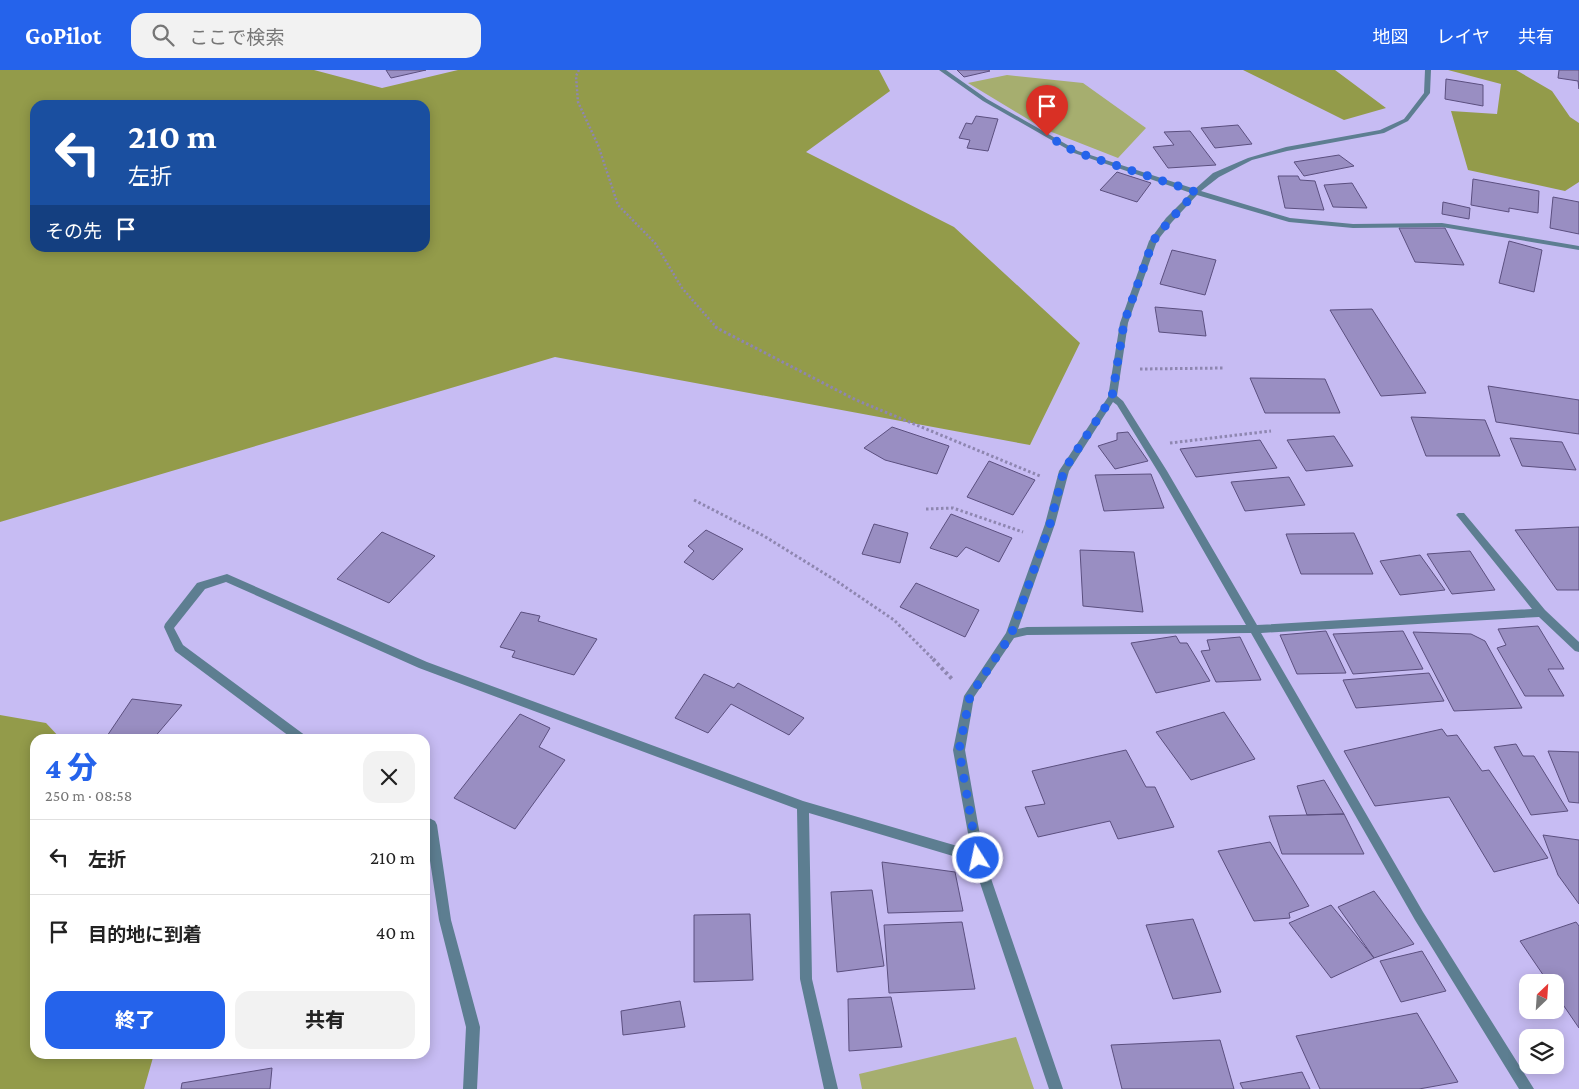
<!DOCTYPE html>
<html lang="ja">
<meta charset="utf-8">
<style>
:root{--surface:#fff;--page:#f2f2f2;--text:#222;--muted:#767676;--line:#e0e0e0;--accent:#2563eb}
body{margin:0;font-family:"Crimson Pro","Noto Sans JP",serif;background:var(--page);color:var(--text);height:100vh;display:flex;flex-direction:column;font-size:19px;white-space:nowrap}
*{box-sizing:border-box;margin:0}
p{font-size:16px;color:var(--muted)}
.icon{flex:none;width:28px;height:28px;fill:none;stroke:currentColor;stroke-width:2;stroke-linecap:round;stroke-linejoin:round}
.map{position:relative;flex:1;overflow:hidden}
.drawer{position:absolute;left:30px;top:664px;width:400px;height:325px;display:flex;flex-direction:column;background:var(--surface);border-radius:15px;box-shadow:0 2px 12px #0003}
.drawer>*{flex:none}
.banner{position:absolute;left:30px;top:30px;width:400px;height:152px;border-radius:15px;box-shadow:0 2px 12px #0003;background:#1a4fa0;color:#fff;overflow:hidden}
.needle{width:32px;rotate:25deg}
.buttons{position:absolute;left:1519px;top:904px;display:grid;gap:10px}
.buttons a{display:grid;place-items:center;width:45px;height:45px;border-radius:10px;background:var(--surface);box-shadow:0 2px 12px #0003;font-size:25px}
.pin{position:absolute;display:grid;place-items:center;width:42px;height:42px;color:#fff;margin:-51px -21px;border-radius:50% 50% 50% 0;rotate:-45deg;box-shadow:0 0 5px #0007}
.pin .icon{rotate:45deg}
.me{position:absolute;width:55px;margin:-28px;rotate:350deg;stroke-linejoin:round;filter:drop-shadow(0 0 4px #0008)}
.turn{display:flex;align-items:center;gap:18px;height:105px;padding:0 15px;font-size:22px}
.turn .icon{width:65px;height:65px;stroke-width:2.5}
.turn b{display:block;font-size:35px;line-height:42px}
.then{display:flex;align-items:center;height:48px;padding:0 15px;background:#0003;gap:10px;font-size:19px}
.round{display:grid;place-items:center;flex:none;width:52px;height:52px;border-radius:15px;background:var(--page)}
.headline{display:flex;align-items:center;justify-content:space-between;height:85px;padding:0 15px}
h1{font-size:30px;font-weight:800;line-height:38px;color:var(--accent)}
.primary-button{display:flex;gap:10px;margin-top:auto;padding:10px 15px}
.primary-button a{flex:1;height:58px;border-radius:15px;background:var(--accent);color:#fff;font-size:20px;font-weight:800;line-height:58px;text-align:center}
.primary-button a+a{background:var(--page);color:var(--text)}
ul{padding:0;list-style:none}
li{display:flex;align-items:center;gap:15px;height:75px;padding:0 15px;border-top:1px solid var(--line)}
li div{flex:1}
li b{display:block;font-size:19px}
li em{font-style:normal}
header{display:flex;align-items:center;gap:30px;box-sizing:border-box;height:70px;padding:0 25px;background:var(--accent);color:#fff}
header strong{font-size:24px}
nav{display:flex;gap:28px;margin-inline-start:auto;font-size:18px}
.search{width:350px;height:45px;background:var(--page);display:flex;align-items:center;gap:12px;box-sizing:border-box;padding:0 18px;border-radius:15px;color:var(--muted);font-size:19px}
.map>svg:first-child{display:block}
</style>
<header>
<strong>GoPilot</strong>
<div class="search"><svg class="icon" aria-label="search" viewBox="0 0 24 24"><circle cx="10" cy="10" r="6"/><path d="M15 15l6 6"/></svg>ここで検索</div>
<nav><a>地図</a><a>レイヤ</a><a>共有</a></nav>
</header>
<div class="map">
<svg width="1579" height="1019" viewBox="0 0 1579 1019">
<rect width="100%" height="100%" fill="#c7bcf3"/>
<path fill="#a6ae6f" d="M1007,5L1083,13L1146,58L1118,88L1044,59L968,13Z
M1016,967L1034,1019H862L859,1004Z"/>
<path fill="#939b4a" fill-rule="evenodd" d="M0,0H314L382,18L458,0H879L890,21L806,82L954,157L1080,273L1030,375L555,287L0,452ZM35,35H425V178H35Z
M1243,0H1335L1386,38L1344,50Z
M1448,0H1516L1552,21L1570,47L1579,53V112L1565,121L1468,100L1451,41L1497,44L1501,14Z
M0,645L46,653L61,669H35V984H154L144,1019H0Z"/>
<path fill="#998ec2" stroke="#5b4f7f" d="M386,0H426L391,8Z
M957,0H988L990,1L964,7Z
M1559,0H1579V19L1578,11L1558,8Z
M1446,9L1483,15V36L1445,29Z
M976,46L998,49L988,81L967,78L970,70L959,68L966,53L972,54Z
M1238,55L1252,74L1215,78L1201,58Z
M1190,61L1216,95L1168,98L1153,77L1174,75L1164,62Z
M1339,85L1354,96L1304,106L1294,92Z
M1117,102L1151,113L1137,132L1100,120Z
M1278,106H1298L1300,110L1315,111L1324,140L1285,138Z
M1473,109L1539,121L1538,143L1509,138V142L1471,135Z
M1352,113L1367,138L1333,137L1324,115Z
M1553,127L1579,132V164L1550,158Z
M1443,132L1470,138L1469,149L1442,144Z
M1399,158H1445L1464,195L1415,192Z
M1509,171L1542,180L1534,222L1499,213Z
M1172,180L1216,190L1205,225L1160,214Z
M1155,237L1202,241L1206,266L1159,262Z
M1372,239L1426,323L1381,326L1330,240Z
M1250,308L1325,309L1340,343H1265Z
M1488,316L1579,330V364L1496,352Z
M1411,347L1485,350L1500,386H1426Z
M892,357L949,376L937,404L885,390L864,378Z
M1128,362L1148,391L1115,399L1098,376L1117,370V363Z
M1334,366L1353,396L1306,401L1287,370Z
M1510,368L1562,372L1576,400L1522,396Z
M1260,370L1277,398L1196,407L1180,379Z
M989,391L1035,410L1013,445L967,427Z
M1151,404L1164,438L1104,441L1095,405Z
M1289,407L1305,435L1245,441L1231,412Z
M951,444L1012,468L999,492L966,477L957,487L930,478Z
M874,454L908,463L900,493L862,484Z
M1579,457V520H1557L1515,460Z
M706,460L743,479L713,510L684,492L694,481L688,476Z
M382,462L435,486L389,533L337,509Z
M1354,463L1373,504H1301L1286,464Z
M1080,480L1134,482L1143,542L1083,536Z
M1470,481L1495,520L1452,524L1427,484Z
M1420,485L1445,520L1400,525L1380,491Z
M916,513L979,540L965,567L900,537Z
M521,542L540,546L538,551L597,569L574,605L512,587L515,581L500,577Z
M1538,556L1564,599H1548L1564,626H1525L1497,578L1506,575L1498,559Z
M1326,561L1346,603L1297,604L1280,565Z
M1403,561L1423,599L1353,604L1333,564Z
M1413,562L1471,564L1485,571L1522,638L1454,641Z
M1176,566L1180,573H1187L1210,611L1156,623L1131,573Z
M1240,567L1261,610L1216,612L1201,581L1210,580L1207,570Z
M1429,603L1444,631L1356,638L1343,610Z
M704,604L734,618L738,613L804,648L789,665L731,634L708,663L675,648Z
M132,629L182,635L153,669H105Z
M1224,642L1255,689L1191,710L1156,662Z
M520,644L550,658L539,677L565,690L515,759L454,728Z
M1442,659L1447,666L1457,665L1482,701L1489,700L1548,788L1494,802L1449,727L1375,736L1344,681Z
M1516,674L1523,686H1534L1568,741L1531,745L1494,677Z
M1126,680L1146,717H1155L1174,757L1118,769L1110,751L1038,767L1025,737L1045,734L1032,701Z
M1548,681L1579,682V733L1569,732Z
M1324,710L1344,744L1307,745L1297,716Z
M1344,744L1364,784H1282L1269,746Z
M1543,765L1579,770V834L1558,805Z
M1270,772L1309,836L1289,843L1290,848L1254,851L1218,781Z
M882,792L955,802L963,841L888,843Z
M872,820L884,896L837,902L831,822Z
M1374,821L1414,874L1374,888L1338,837Z
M1331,835L1374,888L1331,908L1289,853Z
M750,844L753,910L694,912V845Z
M1193,849L1221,922L1173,929L1146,855Z
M962,852L975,919L889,923L884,855Z
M1576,852L1579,856V958L1555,923V912H1548L1520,871Z
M1422,881L1446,921L1401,932L1380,891Z
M891,927L902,977L849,981L848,929Z
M680,931L685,957L623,965L621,941Z
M1417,943L1458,1012L1419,1019H1320L1296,966Z
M1220,970L1234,1019H1122L1111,975Z
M272,998L270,1019H181L182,1013Z
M1302,1002L1310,1019H1243L1240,1013Z"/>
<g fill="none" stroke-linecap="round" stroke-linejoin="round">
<path stroke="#8e86b0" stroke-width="2.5" stroke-dasharray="2 2" stroke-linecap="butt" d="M579,0L576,6L578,32L598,75L618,135L655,173L682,218L717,258"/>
<path stroke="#8e86b0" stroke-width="3" stroke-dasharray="2.5 2.5" stroke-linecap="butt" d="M715,257L856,330L1040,406
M1140,299L1225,298
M1170,373L1271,361
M694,430L764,466L835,510L894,550L934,590
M926,439L953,438L1023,462"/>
<path stroke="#8e86b0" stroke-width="4" stroke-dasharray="3 3" stroke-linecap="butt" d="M933,589L953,610"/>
<path fill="#5d7e91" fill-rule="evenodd" d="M939,0H946L987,29L1078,81L1195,119L1213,103L1248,88L1286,77L1380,60L1404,49L1424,23L1425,0H1431L1430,23L1408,51L1384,63L1287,81L1252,90L1219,107L1201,121L1290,148L1353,154L1442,153L1579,176V180L1442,157L1353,158L1289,152L1197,125L1172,152L1157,171L1128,253L1117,326L1123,331L1167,401L1257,555L1532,539L1458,447L1456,445L1458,443H1464L1545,540L1579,572V582L1575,581L1539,547L1261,563L1423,842L1534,1019H1519L1415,850L1251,563L1027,565L1014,568L974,627L965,680L984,788L1063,1019H1049L973,792L809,743L812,909L838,1019H824L800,909L797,739L419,598L226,512L205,519L174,558L183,575L306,666L307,669H293L175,581L164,557L165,554L197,513L227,504L427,592L803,731L971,780L953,680L964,626L1006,563L1045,454L1059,401L1108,327L1120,253L1149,171L1166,148L1191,123L1074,83L983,31ZM1113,332L1117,335L1160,405L1246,555L1027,557L1018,559L1055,454L1069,401Z
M425,746L435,751L437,755L451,850L480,957L477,1019H463L466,957L439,850L425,758Z"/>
</g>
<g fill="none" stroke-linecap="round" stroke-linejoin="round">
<path stroke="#2563eb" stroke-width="9" stroke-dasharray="0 16.2" d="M978,788L959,680L970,626L1011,565L1050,454L1064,400L1112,327L1124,253L1153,171L1170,150L1196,122L1076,82L1047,66"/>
</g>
</svg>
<div class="buttons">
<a><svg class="needle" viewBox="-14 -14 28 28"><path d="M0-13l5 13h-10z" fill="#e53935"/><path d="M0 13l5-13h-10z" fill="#767676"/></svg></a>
<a><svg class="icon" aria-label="layers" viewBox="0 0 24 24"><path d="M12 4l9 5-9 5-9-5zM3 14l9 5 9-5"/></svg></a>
</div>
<div class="pin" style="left:1047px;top:66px;background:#d93025"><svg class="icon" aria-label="arrive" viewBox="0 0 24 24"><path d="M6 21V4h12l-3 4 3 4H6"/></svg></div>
<svg class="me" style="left:978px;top:788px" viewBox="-20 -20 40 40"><circle r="17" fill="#2563eb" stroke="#fff" stroke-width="3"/><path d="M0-11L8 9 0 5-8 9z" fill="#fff"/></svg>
<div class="banner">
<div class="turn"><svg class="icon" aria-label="left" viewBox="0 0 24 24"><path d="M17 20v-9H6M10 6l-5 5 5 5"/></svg><div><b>210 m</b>左折</div></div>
<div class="then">その先<svg class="icon" aria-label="arrive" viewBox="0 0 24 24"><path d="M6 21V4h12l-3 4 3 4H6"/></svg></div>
</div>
<section class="drawer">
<div class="headline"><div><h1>4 分</h1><p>250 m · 08:58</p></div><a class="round"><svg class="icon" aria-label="close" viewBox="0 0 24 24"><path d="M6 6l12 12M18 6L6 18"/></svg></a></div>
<ul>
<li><svg class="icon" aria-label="left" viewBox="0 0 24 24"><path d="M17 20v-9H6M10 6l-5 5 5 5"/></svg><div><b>左折</b></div><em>210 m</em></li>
<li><svg class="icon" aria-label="arrive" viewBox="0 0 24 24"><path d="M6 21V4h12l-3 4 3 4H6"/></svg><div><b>目的地に到着</b></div><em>40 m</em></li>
</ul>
<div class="primary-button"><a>終了</a><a>共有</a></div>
</section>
</div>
